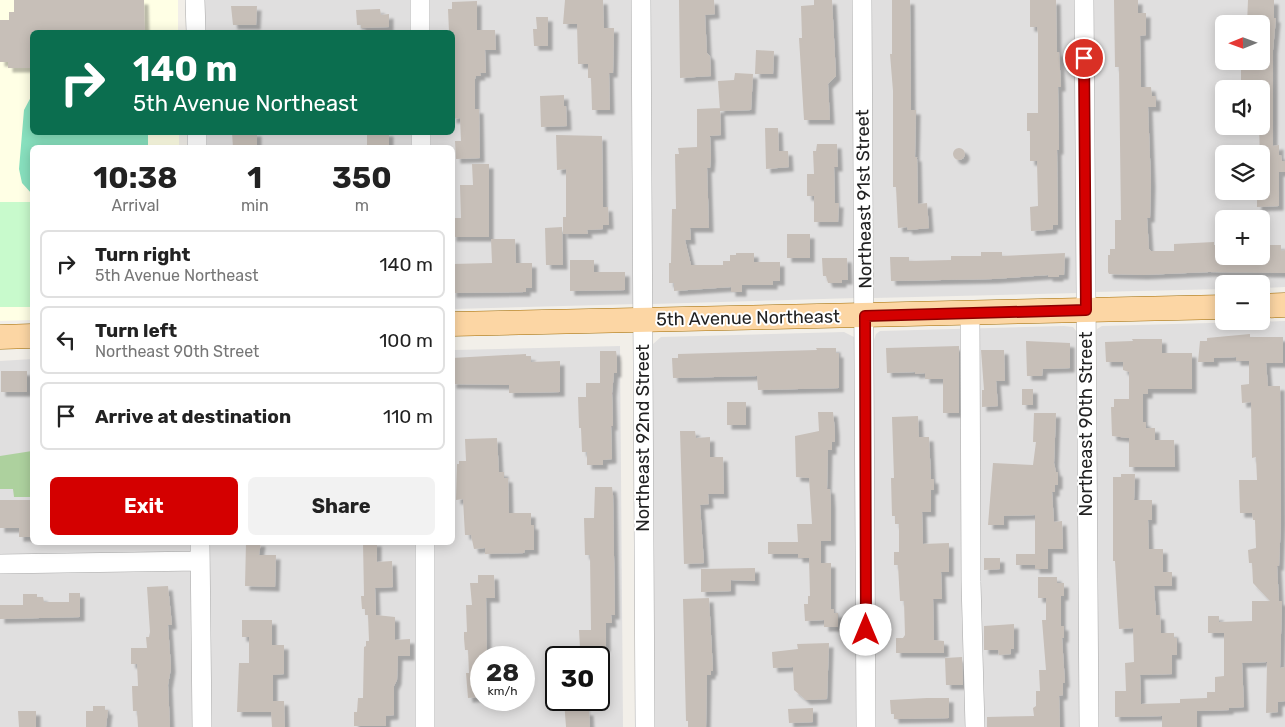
<!DOCTYPE html>
<meta charset="utf-8">
<style>
:root{--surface:#fff;--page:#f2f2f2;--text:#222;--muted:#767676;--line:#e0e0e0;--accent:#d40000}
body{margin:0;font-family:Rubik,sans-serif;background:var(--page);color:var(--text);height:100vh;display:flex;flex-direction:column;font-size:19px;white-space:nowrap}
*{box-sizing:border-box;margin:0}
p{font-size:16px;color:var(--muted)}
.icon{flex:none;width:28px;height:28px;fill:none;stroke:currentColor;stroke-width:2;stroke-linecap:round;stroke-linejoin:round}
.map{position:relative;flex:1;overflow:hidden}
.drawer{position:absolute;left:30px;top:145px;width:425px;height:400px;display:flex;flex-direction:column;background:var(--surface);border-radius:8px;box-shadow:0 2px 12px #0003}
.drawer>*{flex:none}
.hud{position:absolute;left:30px;top:30px;width:425px;height:105px;border-radius:8px;box-shadow:0 2px 12px #0003;background:#0b6e4f;color:#fff;overflow:hidden}
.needle{width:32px;rotate:269deg}
.tools{position:absolute;left:1215px;top:15px;display:grid;gap:10px}
.tools a{display:grid;place-items:center;width:55px;height:55px;border-radius:8px;background:var(--surface);box-shadow:0 2px 12px #0003;font-size:25px}
.speed{position:absolute;left:470px;top:646px;display:flex;gap:10px;font-size:25px;font-weight:700;text-align:center}
.speed>*{display:grid;place-content:center;width:65px;height:65px;border-radius:50%;background:var(--surface);box-shadow:0 2px 12px #0003;line-height:1}
.speed small{font-size:12px;font-weight:400}
.speed .limit{border:2px solid #111;border-radius:8px;background:#fff;color:#111}
.pin{position:absolute;display:grid;place-items:center;width:42px;height:42px;color:#fff;margin:-21px;border:2px solid #fff;border-radius:50%;box-shadow:0 1px 5px #0007}
.me{position:absolute;width:55px;margin:-28px;rotate:0deg;stroke-linejoin:round;filter:drop-shadow(0 0 4px #0008)}
.turn{display:flex;align-items:center;gap:18px;height:105px;padding:0 20px;font-size:22px}
.turn .icon{width:65px;height:65px;stroke-width:2.5}
.turn b{display:block;font-size:35px;line-height:42px}
.eta{display:flex;justify-content:space-evenly;align-items:center;height:85px;text-align:center}
.eta b{font-size:30px;font-weight:700;line-height:35px}
.cta{display:flex;gap:10px;margin-top:auto;padding:10px 20px}
.cta a{flex:1;height:58px;border-radius:8px;background:var(--accent);color:#fff;font-size:20px;font-weight:700;line-height:58px;text-align:center}
.cta a+a{background:var(--page);color:var(--text)}
ul{padding:0;list-style:none}
li{display:flex;align-items:center;gap:15px;height:68px;margin:0 10px 8px;padding:0 10px;border:2px solid var(--line);border-radius:8px}
li div{flex:1}
li b{display:block;font-size:19px}
li em{font-style:normal}
.map>svg:first-child{display:block}
</style>
<div class="map">
<svg width="1285" height="727" viewBox="0 0 1285 727">
<defs>
<filter id="shadow"><feDropShadow dx="4.5" dy="4.5" stdDeviation="1" flood-color="#0004"/></filter>
</defs>
<rect width="100%" height="100%" fill="#f2efe9"/>
<path fill="#e0dfdf" fill-rule="evenodd" d="M205,0H414V32H205Z
M427,0H633L636,304L453,309L452,148L428,147V133L452,132V32H427Z
M649,0H855L857,298L652,304Z
M871,0H1076L1079,293L874,298Z
M1092,0H1285V287L1261,288V284H1224V289L1095,292ZM1224,24H1261V61H1224ZM1224,89H1261V126H1224ZM1224,154H1261V191H1224ZM1224,219H1261V256H1224Z
M206,133H415V147H206Z
M1285,321V727H1097V329L1102,326Z
M1064,326L1073,327L1077,332L1081,727H876L873,343L876,334L880,331Z
M844,332L856,338L859,727H653V344L661,337Z
M620,346L623,727H0V361L32,359V542H452L453,350ZM481,658H524V700H481ZM556,658H599V700H556Z"/>
<path fill="#ffffe5" d="M0,0H178V32H32V132L179,133V147L32,148V320L0,321Z"/>
<path fill="#add19e" d="M32,451V497H14L13,489H0V456Z"/>
<path fill="#c8facc" d="M0,202H32V307H0Z"/>
<path fill="#88e0be" d="M32,95V132L148,133V147L32,148V194L22,183L19,169L24,110Z"/>
<path fill="#c7bfb8" filter="url(#shadow)" d="M14,0H144L145,32H32V68H8V62H0V20H9V12H14Z
M565,0H603L604,28H614L613,73H609L610,110H592L591,78H588V64H578L577,24H563Z
M679,0H714L715,14L705,15L707,53L710,56L711,76L680,78Z
M814,0H832L836,76L828,84L830,120H804L799,38H802L801,6L814,5Z
M892,0H910L911,110H916L915,157H917L918,204L927,203L929,228L908,230L907,227L898,228L896,187H893V91L890,54H892Z
M1030,0H1056L1057,52H1059L1061,87H1058L1059,150H1057L1058,225H1053V229L1046,230L1031,231L1030,207L1038,206L1037,161H1030V131H1027V113H1038V34L1037,27H1030Z
M1114,0H1138V13H1146V35L1140,36L1141,87H1151L1152,96H1156V107H1148L1151,183L1150,218H1147L1149,249L1151,251H1174V244L1214,242V245H1223L1224,256H1269L1268,245H1281V251L1285,250V273L1209,272L1143,275L1109,274L1108,272V255H1110V249H1115V220H1121L1119,67H1115Z
M1248,0H1274V18H1276L1273,50V146L1279,145V155H1281L1282,161H1285V172H1279V206L1257,207V191H1261L1259,126H1261V89H1246V82H1241V70L1261,68V24H1247Z
M477,1V30H495L496,50H485L486,73H480L481,76H476L475,79V109H479L480,158L456,159L455,141H461L460,118L452,119V32H449L448,9H452V2Z
M231,6H257L256,25H233Z
M380,9L381,15L389,14V27L361,28V25H357L356,10Z
M536,17H548V46H534L533,29H537Z
M756,50L774,51L773,74H755Z
M735,73L753,74L751,110L720,111L718,81L734,80Z
M564,95V106H566L567,126L541,127L540,96Z
M720,108L721,135L710,136L711,157L710,168H707L709,228H690L691,240H685L691,265H723V261H730V255H736V253H754V262H780V281H773V285H742V292H731V287L674,291V283H669V263H671L672,209H676L675,154H679L678,148L697,147V109Z
M765,128H778L779,151H788L789,167L766,169Z
M232,132H257V148H233Z
M367,132H389V148H367Z
M556,135L602,136L603,207H608L609,225H603V229L587,230L588,234H563V217H566V169L557,170Z
M817,144H837L838,167H834L835,203H839L838,222H814V196H807V174H814L813,151H816Z
M953 154a6 6 0 1 1 12 0a6 6 0 1 1-12 0Z
M472,164H489V237H452V218H461L460,185H473Z
M562,227L563,265H546L545,228Z
M787,234H810V258H787Z
M491,239H515L516,263H532V288H526V292L452,293V264L492,263Z
M981,252H1002V256L1065,253L1064,275H1059V277H1048V275L993,279L891,281L890,257H909V261L951,260V256H981Z
M822,258H847L848,280H842V283H828L826,276H823Z
M570,260H594V272H625V290L570,291Z
M1250,334V337H1283V363H1266L1268,386H1280L1281,520L1279,566H1277L1279,601H1282L1280,668L1285,667V701L1278,702V712L1266,713L1267,662L1242,663L1244,707L1229,708V710L1197,711V727H1162V716L1115,717V691H1126L1125,663L1134,662L1133,628L1119,629L1115,561H1113V477H1121V474H1135L1134,500H1152V520H1148L1149,549H1163V572H1172V586H1154L1156,615H1160L1161,633H1174V638H1177V655H1172V674L1140,675L1141,704L1180,703V699L1207,698V692H1215V677L1224,676V633H1208V616H1219V622L1252,621V601H1270L1253,583L1252,563H1249L1248,550L1256,548L1255,520H1253L1252,513H1240L1239,480H1257L1256,457L1252,458L1251,402L1242,403L1241,385L1249,384V361H1236V357L1214,358V362H1198L1200,341H1207V338Z
M1132,339H1162V353H1192V389H1148V394H1143V422H1146V428H1155V440H1174L1175,467H1129V438L1112,436L1111,407H1114V399H1129V372L1123,370V362H1106L1105,342L1133,341Z
M1026,341L1070,343V368L1043,369L1042,376H1027Z
M959,346V413H943V379H925V373L915,374V372L887,373L886,348Z
M816,348H836V353H839V388L758,390L757,376L673,378L672,358H678V354L817,350Z
M981,350H1004L1005,381H996L998,406L982,407V390H984Z
M600,351H616L617,358V373H614L612,393L613,426H611L612,459L603,460V465H587V452H582L581,428H579L578,397H586V383H600Z
M526,354V356H531V362L560,361V392L509,393V385L452,384V358Z
M1,371H27V392H1Z
M1022,389H1033V405H1022Z
M727,402H746V425H727Z
M818,412H833L835,431V442H832V450H828L827,489H830L831,504V541H821V563H831V609H834V613H838V627H824V620L805,621L804,604H808V596H810L809,558H798V554H768V542H798L797,524H812L809,478L796,477L795,436L819,431Z
M1034,413H1056L1054,463L1056,472H1058V485H1055V492H1052L1054,522L1062,521L1063,549H1048V569H1035V565H1016V554H1035V515L1004,516V525H988L993,463L1033,465L1036,442H1033Z
M918,416L919,437H929L931,479H934V490H931V512H922L923,544L949,543V572H941L942,599H933L934,640L944,641V653H896V638H903L905,635L904,601H900L898,565H894V552H899V524H895V516H892L891,478H894L892,417Z
M680,431H695L696,438L710,437V457H723L724,494H708L709,504L700,505L704,563L684,564Z
M497,438L499,472H504V478H508L509,513H531V525H534V550H525L524,553L485,554V548L474,549L471,535H465L463,499L456,500L457,464H459V461H466L465,439Z
M595,487H612L613,495L615,615H611L612,623H606V647L580,648L579,630H591L590,555H585L584,518H594Z
M0,500H32V537H19V528H0Z
M246,542H261L259,555H276L275,587L245,586Z
M363,542H377V562L392,561L393,587L375,588L376,615L395,617V640L410,639V656H398L397,680L394,686V715L386,716V726H354V712H357L358,698H363L364,647L366,646V641H369L368,615H365V609H362L361,596H364Z
M984,558H1000V569L984,570Z
M755,568V581L731,580V591L701,592V569Z
M478,575H494L495,598H486L487,658H481V697L468,698L466,673H469L468,650H465L464,638V632H467L466,605H472L470,583H478Z
M1038,577H1057V583H1064V596H1061V626H1064V638H1062L1065,683H1063V695L1059,696L1060,727H987V717L1034,716L1033,708L1036,706V691H1040L1039,670H1046L1042,620H1046V598H1038Z
M168,586L172,625H168L171,668L168,685L170,727H138L137,711H133L132,686H138L137,664H131V648H147L146,637H149L150,632L147,587Z
M69,593H80V617L0,619V605H23V594H37V597H43L44,602H69Z
M709,598L713,671H711V675H707L706,727H688V721H686L683,599Z
M242,620H272V645H284V674L273,675V701H284L285,727H272L271,712H237L239,663H249V637H242Z
M1014,624V649H1011V654L999,655L998,650H984V626Z
M829,643L827,699L806,700L794,690L793,667L773,668L772,652L798,649L797,644Z
M962,657L963,685H946L945,658Z
M927,698H949V718L894,719V714H891L890,700Z
M564,700H585V711H589L590,727H566Z
M93,706H105V710H108L106,727H86V711H93Z
M813,708V722L789,723L788,709Z
M18,711H36V727H19Z"/>
<g fill="none" stroke-linecap="round" stroke-linejoin="round">
<defs>
<path id="minor" d="M195,0L196,32
M420,0V32
M641,0L645,727
M862,0L866,727
M1084,0L1089,727
M197,132V148
M421,132V148
M970,313L971,582L975,727
M200,542L202,727
M0,564L200,561
M425,727V542"/>
<path id="major" d="M1261,306L1285,305
M452,324L1224,307
M0,337L32,336"/>
</defs>
<use href="#minor" stroke="#a9a9a9" stroke-width="20"/>
<use href="#major" stroke="#a06b00" stroke-width="25"/>
<use href="#minor" stroke="#fff" stroke-width="19"/>
<use href="#major" stroke="#fcd6a4" stroke-width="24"/>
</g>
<g fill="none" stroke-linecap="round" stroke-linejoin="round">
<defs>
<path id="route" d="M866,630L865,316L1086,310L1084,58"/>
</defs>
<use href="#route" stroke="#8a0000" stroke-width="12"/>
<use href="#route" stroke="#d40000" stroke-width="9"/>
</g>
<g text-anchor="middle" stroke-width="4" stroke-linejoin="round" paint-order="stroke">
<g font-size="18" fill="#222" stroke="#fff">
<text transform="translate(864 199) rotate(-91)" y="6">Northeast 91st Street</text>
<text transform="translate(748 318) rotate(-1)" y="6">5th Avenue Northeast</text>
<text transform="translate(1086 424) rotate(-90)" y="6">Northeast 90th Street</text>
<text transform="translate(643 438) rotate(-90)" y="6">Northeast 92nd Street</text>
</g>
</g>
</svg>
<div class="tools">
<a><svg class="needle" viewBox="-14 -14 28 28"><path d="M0-13l5 13h-10z" fill="#e53935"/><path d="M0 13l5-13h-10z" fill="#767676"/></svg></a>
<a><svg class="icon" aria-label="sound" viewBox="0 0 24 24"><path d="M4 9h4l5-4v14l-5-4H4zM17 9q2 3 0 6"/></svg></a>
<a><svg class="icon" aria-label="layers" viewBox="0 0 24 24"><path d="M12 4l9 5-9 5-9-5zM3 14l9 5 9-5"/></svg></a>
<a>+</a>
<a>−</a>
</div>
<div class="speed"><div>28<small>km/h</small></div><div class="limit">30</div></div>
<div class="pin" style="left:1084px;top:58px;background:#d93025"><svg class="icon" aria-label="arrive" viewBox="0 0 24 24"><path d="M6 21V4h12l-3 4 3 4H6"/></svg></div>
<svg class="me" style="left:866px;top:630px" viewBox="-20 -20 40 40"><circle r="19" fill="#fff"/><path d="M0-13L10 11 0 6-10 11z" fill="#d40000"/></svg>
<div class="hud">
<div class="turn"><svg class="icon" aria-label="right" viewBox="0 0 24 24"><path d="M7 20v-9h11M14 6l5 5-5 5"/></svg><div><b>140 m</b>5th Avenue Northeast</div></div>
</div>
<section class="drawer">
<div class="eta">
<div><b>10:38</b><p>Arrival</p></div>
<div><b>1</b><p>min</p></div>
<div><b>350</b><p>m</p></div>
</div>
<ul>
<li><svg class="icon" aria-label="right" viewBox="0 0 24 24"><path d="M7 20v-9h11M14 6l5 5-5 5"/></svg><div><b>Turn right</b><p>5th Avenue Northeast</p></div><em>140 m</em></li>
<li><svg class="icon" aria-label="left" viewBox="0 0 24 24"><path d="M17 20v-9H6M10 6l-5 5 5 5"/></svg><div><b>Turn left</b><p>Northeast 90th Street</p></div><em>100 m</em></li>
<li><svg class="icon" aria-label="arrive" viewBox="0 0 24 24"><path d="M6 21V4h12l-3 4 3 4H6"/></svg><div><b>Arrive at destination</b></div><em>110 m</em></li>
</ul>
<div class="cta"><a>Exit</a><a>Share</a></div>
</section>
</div>
